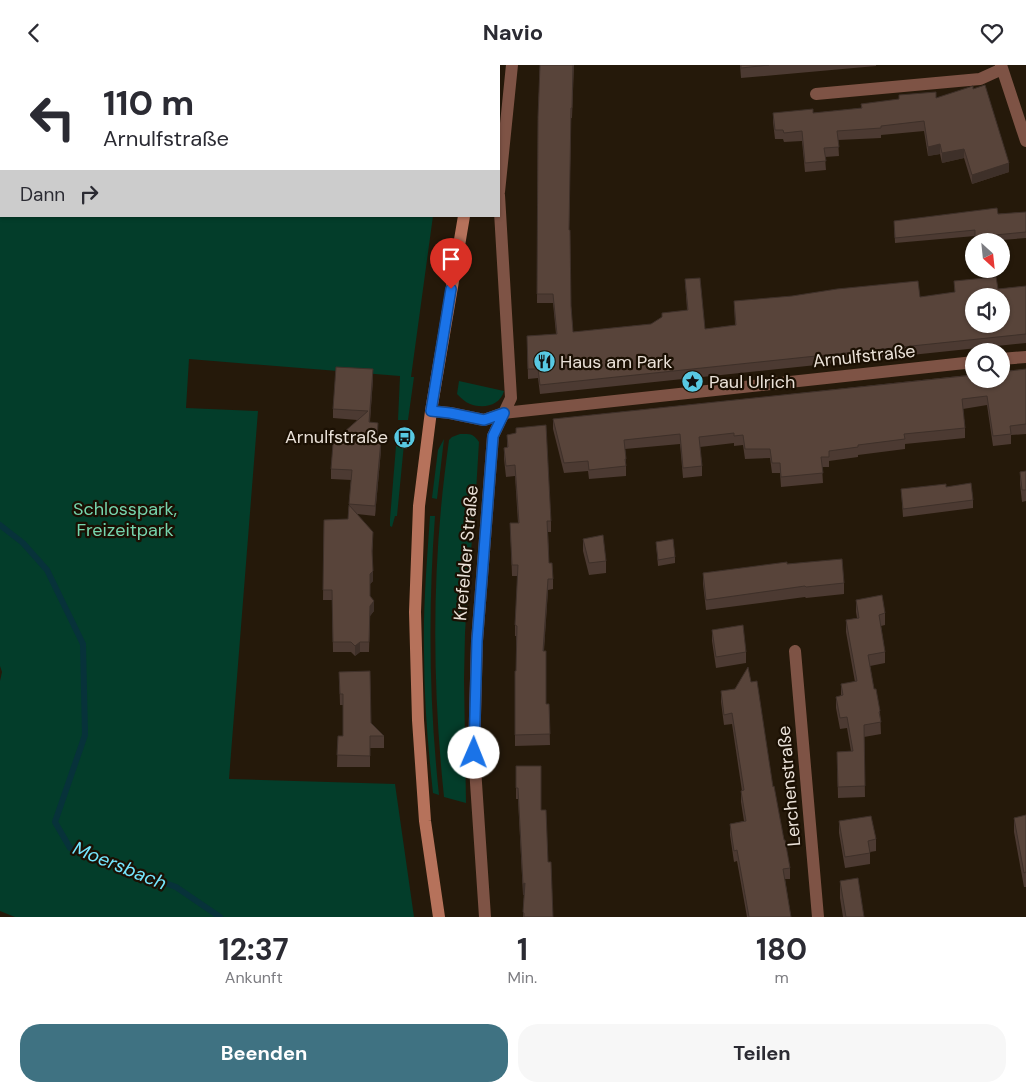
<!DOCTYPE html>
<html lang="de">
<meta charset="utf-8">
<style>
:root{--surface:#fff;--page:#f7f7f7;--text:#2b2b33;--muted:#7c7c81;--accent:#3f7282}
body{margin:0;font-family:"DM Sans",sans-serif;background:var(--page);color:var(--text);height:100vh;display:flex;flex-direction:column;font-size:19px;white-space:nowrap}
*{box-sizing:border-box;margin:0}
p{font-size:16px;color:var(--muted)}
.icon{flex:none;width:28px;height:28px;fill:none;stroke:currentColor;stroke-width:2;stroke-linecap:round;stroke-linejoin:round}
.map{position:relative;height:852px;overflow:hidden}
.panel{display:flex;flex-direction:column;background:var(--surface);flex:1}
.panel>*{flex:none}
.banner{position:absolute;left:0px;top:0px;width:500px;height:152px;box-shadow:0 1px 4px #0004;background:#fff;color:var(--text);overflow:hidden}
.needle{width:32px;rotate:153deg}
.fabs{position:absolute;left:965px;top:168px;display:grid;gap:10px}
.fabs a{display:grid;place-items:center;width:45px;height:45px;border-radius:50%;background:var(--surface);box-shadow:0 1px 4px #0004;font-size:25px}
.pin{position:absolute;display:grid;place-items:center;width:42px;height:42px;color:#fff;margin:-51px -21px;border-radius:50% 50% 50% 0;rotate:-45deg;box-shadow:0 0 5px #0007}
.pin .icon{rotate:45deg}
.me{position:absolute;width:55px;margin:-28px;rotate:1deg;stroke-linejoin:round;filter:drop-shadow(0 0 4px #0008)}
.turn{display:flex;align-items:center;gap:18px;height:105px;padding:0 20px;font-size:22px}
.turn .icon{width:65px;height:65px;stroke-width:2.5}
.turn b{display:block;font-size:35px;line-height:42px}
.then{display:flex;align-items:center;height:48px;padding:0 20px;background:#0003;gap:10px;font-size:19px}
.eta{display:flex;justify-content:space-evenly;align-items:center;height:85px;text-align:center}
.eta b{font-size:30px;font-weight:700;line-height:35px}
.action{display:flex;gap:10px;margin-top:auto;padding:10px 20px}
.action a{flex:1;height:58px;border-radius:20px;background:var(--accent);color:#fff;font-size:20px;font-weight:700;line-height:58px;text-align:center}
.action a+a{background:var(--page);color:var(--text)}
header{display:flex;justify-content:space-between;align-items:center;height:65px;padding:0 20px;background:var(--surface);font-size:22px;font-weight:700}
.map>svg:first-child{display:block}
</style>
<header><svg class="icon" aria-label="back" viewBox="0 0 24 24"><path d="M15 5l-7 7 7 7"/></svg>Navio<svg class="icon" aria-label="heart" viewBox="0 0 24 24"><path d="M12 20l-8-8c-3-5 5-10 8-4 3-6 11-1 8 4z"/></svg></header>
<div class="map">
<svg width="1026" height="852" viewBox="0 0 1026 852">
<rect width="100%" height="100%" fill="#25190a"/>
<path fill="#033d2a" d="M0,0H60V1H1V151H433L411,312H414L408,355H398L400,311L189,294L186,343L258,346L229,714L395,719L414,852H15L0,846V616L2,607L0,601Z
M261,0H453L452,1H261Z
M459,316L504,326C500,341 483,344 470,339C465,337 461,333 457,329Z
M460,369C470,369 473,368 479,377L475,443L468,518L465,568L464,614L466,738L444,732C434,636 432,539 441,443C443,420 446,398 449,375L452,372Z
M444,374L437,434L432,433L438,385Z
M398,377L404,379L397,451H395L392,462L390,461V454L396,381H398Z
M430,451H435C428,544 429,637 439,730L433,728C428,682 424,635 424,588C423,542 427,496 430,451Z"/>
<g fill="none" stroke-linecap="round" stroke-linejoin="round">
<path stroke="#07323a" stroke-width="6" d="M0,460L23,478L47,505L83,579L85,670L55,757L70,783L176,822L220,852"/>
<path stroke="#7e5345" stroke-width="12" d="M1001,0L1026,76
M816,29L980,14L1002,4
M499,127L512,0
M1001,294L1026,292
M431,346L450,348L484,355L504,348L974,297
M795,586L818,852
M485,852L474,688L477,576L493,371L511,333L499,130"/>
<path stroke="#b6725b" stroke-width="12" d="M489,1L490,0
M439,852L425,756L418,655L415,547L419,441L431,346L464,151"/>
</g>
<path fill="#4c3a32" d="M540,0H577H574L572,53H571L569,165L571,241L573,267L651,259L687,245L685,214L705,264L735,260L734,236L920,232L955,227L954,216L998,224L1026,221V278L540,329L538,313L528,314L527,271L556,269L553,238H537L538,52Z
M740,0H876V1L741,13Z
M936,33L1009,107L972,119L964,93L942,98L940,89L928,91L924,66L881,70V73L838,75L839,91L825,92L826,105L805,107L802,76L784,77L783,74H775L773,57V48H813L861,43V39Z
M1026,147V173L989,176H975V171L895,178L894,156Z
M1026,304V369L1011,370V379L993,381L987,340L963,344L965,363V373L905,379V384L858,390V392L829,396V402H822L823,418L781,422L780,408H772L770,393L745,394L743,380L734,381V378L700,382L702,401V411L683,413L680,379L625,384L626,394V411L589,414L588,406L564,408L553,364V354Z
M373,314L370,357L378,368L377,375L381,385L375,451L357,449L373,477L372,491L373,516L370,519V531L374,546L370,551L369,587H360L355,591L351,587H333L332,535H323L324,455L348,454L351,415L331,414V404L357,355L333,353V344Z
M516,363L551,456V467H548L549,498L553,514V524L548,525L544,586L546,639H549L550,680L515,681V606H516V571H515V560L518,511H512L510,458H518L515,411L506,412L504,394V383L507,382V370L516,368Z
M1026,406V436L1022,437L1020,419V407Z
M946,422L973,435V443L903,452L901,424Z
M583,474L606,496V508L589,510L583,486Z
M656,477L675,492V498L658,501Z
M787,499L844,518V529L806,533L805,532L706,545L703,519V508Z
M856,535L885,548V560L881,561L885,587V598L870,601L874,624L880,646L881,669L864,672L865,732L838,733L837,687L851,686L847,663L840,664L836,643V632L841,631V619L855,617L846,567V555L857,553L856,547Z
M712,565L746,587V598L716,603L712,576Z
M339,607L371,658L384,671V683H370V702H337L338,671H343V640H340Z
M751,617L773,722L790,803V814H785L791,852H747L737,796L734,797L730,770V759L744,756L741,737V726H742L732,659L724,660L721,637V626L735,624Z
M516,701L541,745L548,797L553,852H523L524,830H523L518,734H516Z
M1026,750V822H1024L1014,767V753Z
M839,756L876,774V786L870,787V799L845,803L839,768Z
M840,816L864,852H843L840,833Z"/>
<path fill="#3e3029" d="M940,79V89L928,91V82Z
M964,84V93L942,98V88Z
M1009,98V107L972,119V110Z
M373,304V314L369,367V357Z
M381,375V385L375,451V441Z
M373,506V516L370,519V509Z
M548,514V525L543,596V586Z
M374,536V546L370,551L369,587L370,541Z
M360,577V587L355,591V581Z
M525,818V830H523V819Z"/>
<path fill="#58443a" stroke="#3e3029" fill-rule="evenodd" d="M540,0H573L572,43H571L569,165H570L571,241L573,267L651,259L662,252V248L688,245L685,214L700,213L705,264L736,260L734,236L792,231L837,224L918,216L920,232L955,227L954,216L996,212L998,224L1026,221V269L540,320L538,304H528L527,271L557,269L553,229H537L538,52ZM974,231H1001V259H974Z
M741,0H769L741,3Z
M985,20L1009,98L972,110L964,84L942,88L940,79L928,82L924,56L881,61V63L837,66L839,82L824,83L826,96L805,98L802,66L784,68L783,65H775L773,48L813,44V48L862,43L861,39L899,34V30L936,27V33L973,21V24Z
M997,143L998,149L1026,147V167L975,172V165L895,173L894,156Z
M336,302L373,304L369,357L378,358L377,375H381L375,441L349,439L352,405L331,404L333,379L335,375L368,346L333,344Z
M1026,304V359L1010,361L1011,369L993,371L987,331L962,334L965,363L904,369L905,374L858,380V382L829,386V392H821L823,408L781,412L780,398H772L770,384H745L743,370L734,371V368L699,372L702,401L683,403L680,369L624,375L626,394H625L626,401L589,405L588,396L564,398L553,354L974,310V314H1001V307Z
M546,360L551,456H547L549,498H552L553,514H548L543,586H546V639H549L550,669L515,670V606H516L517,561L515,560L518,500H512L510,458H519L515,400L506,401L504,383L508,382L507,370L516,368V363Z
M1026,406V425H1022L1020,407Z
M971,418L973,435L903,444L901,424L946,419V422Z
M349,440L373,467L372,486L373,506L370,509V531L374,536L370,541L369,577H360L355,581L351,577H333L332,525H323L324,455L348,454Z
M603,470L606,496L589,498L583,474Z
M673,474L675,492L658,495L656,477Z
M842,494L844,518L806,522L805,521L706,535L703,508L787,497V499Z
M882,530L885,548L879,550L885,587L868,590L874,624H876L880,646L879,647L881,657L864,660L865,721L838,722L837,687L853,686L847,652L840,653L836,632L843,630L841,619L857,616L846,555L859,553L856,535Z
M743,560L746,587L716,592L712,565Z
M748,602L751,617L757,616L773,722L774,721L784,775H785L790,803L783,804L791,852H749L737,785L734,786L730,759L746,756L741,726L744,725L732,648L724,650L721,626L735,624Z
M370,606L371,658L384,671H370V691L337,690L338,671H343V629H340L339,607Z
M516,701H541V745H546L548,797H551L553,852H524V848L523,847L525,818L523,819L518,723H516Z
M1026,750V807L1024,808L1014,753Z
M871,751L876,774L868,776L870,788L845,792L839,756Z
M858,813L864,852H846L840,816Z"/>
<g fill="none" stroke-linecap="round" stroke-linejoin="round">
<defs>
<path id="route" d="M451,224L431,346L450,348L484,355L504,348L493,371L477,576L474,688"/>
</defs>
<use href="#route" stroke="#114b97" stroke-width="12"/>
<use href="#route" stroke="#1a73e8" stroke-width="9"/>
</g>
<defs>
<symbol id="restaurant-disc" viewBox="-11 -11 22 22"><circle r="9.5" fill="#58c9e3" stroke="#1b1003"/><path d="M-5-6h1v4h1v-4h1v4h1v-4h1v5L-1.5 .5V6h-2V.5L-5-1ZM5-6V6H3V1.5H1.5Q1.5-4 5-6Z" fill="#111"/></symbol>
<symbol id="sight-disc" viewBox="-11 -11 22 22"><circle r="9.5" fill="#58c9e3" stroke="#1b1003"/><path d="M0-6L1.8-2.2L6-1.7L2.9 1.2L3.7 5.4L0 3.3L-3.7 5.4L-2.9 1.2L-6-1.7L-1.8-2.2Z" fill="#111"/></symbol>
<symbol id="bus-disc" viewBox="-11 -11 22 22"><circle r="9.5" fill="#58c9e3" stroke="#1b1003"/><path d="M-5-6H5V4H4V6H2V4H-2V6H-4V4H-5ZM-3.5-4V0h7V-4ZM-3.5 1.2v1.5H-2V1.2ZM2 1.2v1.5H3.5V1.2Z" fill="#111"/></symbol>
</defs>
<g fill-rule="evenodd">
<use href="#restaurant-disc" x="532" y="284" width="25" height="25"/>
<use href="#sight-disc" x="680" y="304" width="25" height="25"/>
<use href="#bus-disc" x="392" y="360" width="25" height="25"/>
</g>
<g text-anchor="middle" stroke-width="4.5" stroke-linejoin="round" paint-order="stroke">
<g font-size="18" fill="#eae1d8" stroke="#1b1003">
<text transform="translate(864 291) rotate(-6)" y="6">Arnulfstraße</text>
<text transform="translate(466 488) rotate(-85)" y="6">Krefelder Straße</text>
<text transform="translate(789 721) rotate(-95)" y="6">Lerchenstraße</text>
</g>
<g font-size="18" fill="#eae1d8" stroke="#1b1003" text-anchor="start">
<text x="560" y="303">Haus am Park</text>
<text x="709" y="323">Paul Ulrich</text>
<text x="388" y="378" text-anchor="end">Arnulfstraße</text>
</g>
<g font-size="18" fill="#76d5ad" stroke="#1b1003">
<text x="125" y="450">Schlosspark,<tspan x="125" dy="21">Freizeitpark</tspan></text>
</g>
<g font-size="19" font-style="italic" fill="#75e6fe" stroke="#1b1003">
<text transform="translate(120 800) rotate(22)" y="7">Moersbach</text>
</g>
</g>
</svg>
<div class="fabs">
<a><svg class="needle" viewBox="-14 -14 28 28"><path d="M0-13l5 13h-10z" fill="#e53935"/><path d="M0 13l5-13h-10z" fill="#7c7c81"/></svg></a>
<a><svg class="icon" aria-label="sound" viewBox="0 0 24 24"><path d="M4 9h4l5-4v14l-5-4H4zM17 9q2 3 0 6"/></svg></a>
<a><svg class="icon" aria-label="search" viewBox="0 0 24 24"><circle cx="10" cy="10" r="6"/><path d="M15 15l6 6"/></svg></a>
</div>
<div class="pin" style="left:451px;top:224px;background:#d93025"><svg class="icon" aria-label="arrive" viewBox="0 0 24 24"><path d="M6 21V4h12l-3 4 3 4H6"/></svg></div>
<svg class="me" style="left:474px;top:688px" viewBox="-20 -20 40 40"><circle r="19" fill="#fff"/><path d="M0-13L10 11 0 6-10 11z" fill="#1a73e8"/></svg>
<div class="banner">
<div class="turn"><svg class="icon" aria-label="left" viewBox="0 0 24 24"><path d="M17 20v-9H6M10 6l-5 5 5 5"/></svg><div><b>110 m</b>Arnulfstraße</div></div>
<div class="then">Dann<svg class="icon" aria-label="right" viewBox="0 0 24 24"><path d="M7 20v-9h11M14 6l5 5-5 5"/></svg></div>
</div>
</div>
<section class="panel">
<div class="eta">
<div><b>12:37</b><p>Ankunft</p></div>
<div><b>1</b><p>Min.</p></div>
<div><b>180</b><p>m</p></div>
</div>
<div class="action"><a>Beenden</a><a>Teilen</a></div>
</section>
